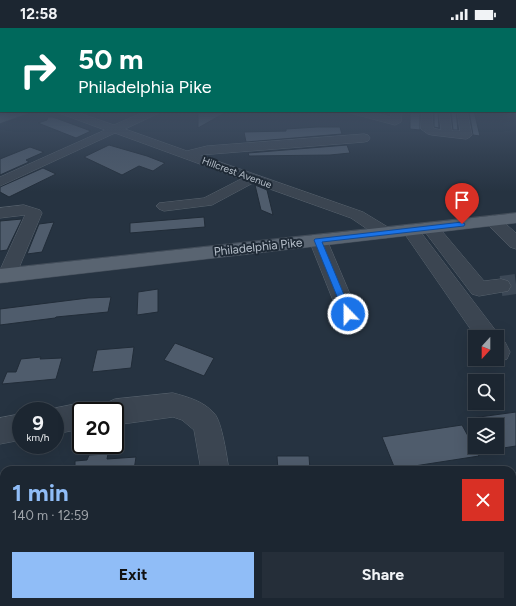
<!DOCTYPE html>
<meta charset="utf-8">
<style>
:root{--surface:#1c2631;--page:#252e39;--text:#f1f3f6;--muted:#a0a5ab;--line:#3a434d;--accent:#90bdf7}
body{margin:0;font-family:Figtree,sans-serif;background:var(--page);color:var(--text);height:100vh;display:flex;flex-direction:column;font-size:15px;white-space:nowrap}
*{box-sizing:border-box;margin:0}
p{font-size:13px;color:var(--muted)}
.icon{flex:none;width:22px;height:22px;fill:none;stroke:currentColor;stroke-width:2;stroke-linecap:round;stroke-linejoin:round}
.map{position:relative;flex:1;overflow:hidden}
.side{position:absolute;left:0px;top:438px;width:516px;height:140px;display:flex;flex-direction:column;background:var(--surface);border-radius:12px 12px 0 0;box-shadow:0 4px 16px #0002,0 0 0 1px var(--line)}
.side>*{flex:none}
.top-card{position:absolute;left:0px;top:0px;width:516px;height:84px;box-shadow:0 4px 16px #0002,0 0 0 1px var(--line);background:#00695c;color:#fff;overflow:hidden}
.needle{width:26px;rotate:201deg}
.fabs{position:absolute;left:468px;top:302px;display:grid;gap:8px}
.fabs a{display:grid;place-items:center;width:36px;height:36px;border-radius:0px;background:var(--surface);box-shadow:0 4px 16px #0002,0 0 0 1px var(--line);font-size:20px}
.speed{position:absolute;left:12px;top:374px;display:flex;gap:8px;font-size:20px;font-weight:700;text-align:center}
.speed>*{display:grid;place-content:center;width:52px;height:52px;border-radius:50%;background:var(--surface);box-shadow:0 4px 16px #0002,0 0 0 1px var(--line);line-height:1}
.speed small{font-size:10px;font-weight:400}
.speed .limit{border:2px solid #111;border-radius:6px;background:#fff;color:#111}
.pin{position:absolute;display:grid;place-items:center;width:34px;height:34px;color:#fff;margin:-41px -17px;border-radius:50% 50% 50% 0;rotate:-45deg;box-shadow:0 0 4px #0007}
.pin .icon{rotate:45deg}
.me{position:absolute;width:44px;margin:-22px;rotate:338deg;stroke-linejoin:round;filter:drop-shadow(0 0 3px #0008)}
.turn{display:flex;align-items:center;gap:14px;height:84px;padding:0 12px;font-size:18px}
.turn .icon{width:52px;height:52px;stroke-width:2.5}
.turn b{display:block;font-size:28px;line-height:34px}
.round{display:grid;place-items:center;flex:none;width:42px;height:42px;border-radius:0px;background:var(--page)}
.headline{display:flex;align-items:center;justify-content:space-between;height:68px;padding:0 12px}
h1{font-size:24px;font-weight:700;line-height:30px;color:var(--accent)}
.cta{display:flex;gap:8px;margin-top:auto;padding:8px 12px}
.cta a{flex:1;height:46px;border-radius:0px;background:var(--accent);color:#111;font-size:16px;font-weight:700;line-height:46px;text-align:center}
.cta a+a{background:var(--page);color:var(--text)}
.status{display:flex;justify-content:space-between;align-items:center;height:28px;padding:0 20px;background:var(--surface);direction:ltr}
.status svg{height:11px;fill:currentColor}
.map>svg:first-child{display:block}
</style>
<div class="status"><b>12:58</b><svg viewBox="0 0 49 12"><path d="M0 12V9h3v3zM5 12V6h3v6zM10 12V3h3v9zM15 12V0h3v12zM26 1h20v11H26zM47 4h2v5h-2z"/></svg></div>
<div class="map">
<svg width="516" height="578" viewBox="0 0 516 578">
<rect width="100%" height="100%" fill="#263341"/>
<path fill="#4f5c6c" stroke="#212c38" d="M198,83H228L198,100Z
M410,83H420V102L410,101Z
M434,83H438L439,100L434,99Z
M451,83H456L458,102H453Z
M469,83H474L480,108L473,107Z
M48,89H53L91,103L76,110L38,95L47,92Z
M317,99H340L342,106L246,114L244,104L286,103V101Z
M109,117L147,128L165,135L153,143L139,138L122,147L84,129Z
M347,117L350,125L330,127L249,128L248,125Z
M30,119L44,124L26,132L29,134L0,147V131Z
M43,140L56,146L9,169L0,164V159Z
M255,157L267,162L273,187L261,182Z
M204,189L205,199L130,205V195Z
M22,191L7,222L0,223V193Z
M54,194L42,224L27,226L39,196Z
M158,261V284L137,287L138,264Z
M111,269L108,284L56,289L55,290L0,297V281L88,270Z
M175,315L214,330L204,348L164,332Z
M134,319L131,340L92,344L97,322Z
M41,329L40,331L62,330L56,351L2,356L7,344H16L21,331Z
M516,384V418L497,421V397H472V390Z
M462,397L479,428L395,441L382,409Z
M108,426L107,431L136,429L134,442H75V433L87,432L89,427Z
M277,428H309L310,442H278Z"/>
<g fill="none" stroke-linecap="round" stroke-linejoin="round">
<path stroke="#3c4856" stroke-width="20" stroke-dasharray="20 10" stroke-linecap="butt" d="M501,258L516,256"/>
<defs>
<path id="minor" d="M58,83H73L114,97L146,83H160L159,85L125,101L187,123L207,118L364,106L368,107L370,110L368,113L364,114L200,127L363,184L391,201L393,205L391,209L385,210L379,209L351,190L253,155L212,177L164,183L159,181L156,178L159,175L204,170L241,151L115,105L0,158V149L105,102L59,85Z
M349,83H366L390,89L392,83H402L401,94L395,97L350,85Z
M422,83H432L433,100L441,102L439,83H449L452,103H460L457,83H467L472,107L470,109L466,111L432,107L428,106L421,101Z
M24,177L40,182L42,185L16,247L14,252L7,254L0,252V242L25,187L0,190V180Z
M493,188L499,190L516,205V221L510,219L487,196L485,193L487,190Z
M430,195L436,196L484,253L501,251L508,253L511,258L508,263L479,268L472,266L422,200L424,196Z
M410,197L416,198L496,303L499,309L498,312L505,314L510,324L507,331L499,334L491,331H497V309H476L402,202L404,198Z
M318,207L324,208L327,212L358,285L355,291L348,293L341,291L338,285L309,212L312,208Z
M173,365C188,369 203,373 214,385C222,393 227,430 229,442H201L194,402L182,392L173,389L115,397V383H103L106,375L115,371Z
M81,375L90,379L92,383H81V401L55,406V383H48L55,380Z
M21,386V412L0,416V390Z
M516,445V475L512,476V446Z
M170,574H207L205,578H168Z"/>
<path id="major" d="M14,83H30L28,85L0,95V88Z
M516,185V195L0,255V241Z"/>
</defs>
<use href="#minor" stroke="#58636e" stroke-width="1"/>
<use href="#major" stroke="#444e5a" stroke-width="1"/>
<use href="#minor" fill="#3b4551" fill-rule="evenodd"/>
<use href="#major" fill="#596471" fill-rule="evenodd"/>
</g>
<linearGradient id="sky" x2="0" y2="1"><stop stop-color="#151c24"/><stop offset="0.51" stop-color="#415065"/><stop offset="1" stop-color="#415065" stop-opacity="0"/></linearGradient>
<rect width="516" height="164" fill="url(#sky)"/>
<path fill="#1a73e8" stroke="#114b97" d="M462,194L465,196L464,198L322,214L352,286L348,289L345,288L314,212L315,211Z"/>
<g text-anchor="middle" stroke-width="4" stroke-linejoin="round" paint-order="stroke">
<g font-size="10" fill="#b7c0cb" stroke="#1f2a36">
<text transform="translate(237 144) rotate(20)" y="4">Hillcrest Avenue</text>
</g>
<g font-size="12" fill="#b7c0cb" stroke="#1f2a36">
<text transform="translate(258 219) rotate(-6)" y="4">Philadelphia Pike</text>
</g>
</g>
</svg>
<div class="fabs">
<a><svg class="needle" viewBox="-14 -14 28 28"><path d="M0-13l5 13h-10z" fill="#e53935"/><path d="M0 13l5-13h-10z" fill="#a0a5ab"/></svg></a>
<a><svg class="icon" aria-label="search" viewBox="0 0 24 24"><circle cx="10" cy="10" r="6"/><path d="M15 15l6 6"/></svg></a>
<a><svg class="icon" aria-label="layers" viewBox="0 0 24 24"><path d="M12 4l9 5-9 5-9-5zM3 14l9 5 9-5"/></svg></a>
</div>
<div class="speed"><div>9<small>km/h</small></div><div class="limit">20</div></div>
<div class="pin" style="left:462px;top:196px;background:#d93025"><svg class="icon" aria-label="arrive" viewBox="0 0 24 24"><path d="M6 21V4h12l-3 4 3 4H6"/></svg></div>
<svg class="me" style="left:348px;top:286px" viewBox="-20 -20 40 40"><circle r="17" fill="#1a73e8" stroke="#fff" stroke-width="3"/><path d="M0-11L8 9 0 5-8 9z" fill="#fff"/></svg>
<div class="top-card">
<div class="turn"><svg class="icon" aria-label="right" viewBox="0 0 24 24"><path d="M7 20v-9h11M14 6l5 5-5 5"/></svg><div><b>50 m</b>Philadelphia Pike</div></div>
</div>
<section class="side">
<div class="headline"><div><h1>1 min</h1><p>140 m · 12:59</p></div><a class="round" style="background:#d93025;color:#fff"><svg class="icon" aria-label="close" viewBox="0 0 24 24"><path d="M6 6l12 12M18 6L6 18"/></svg></a></div>
<div class="cta"><a>Exit</a><a>Share</a></div>
</section>
</div>
